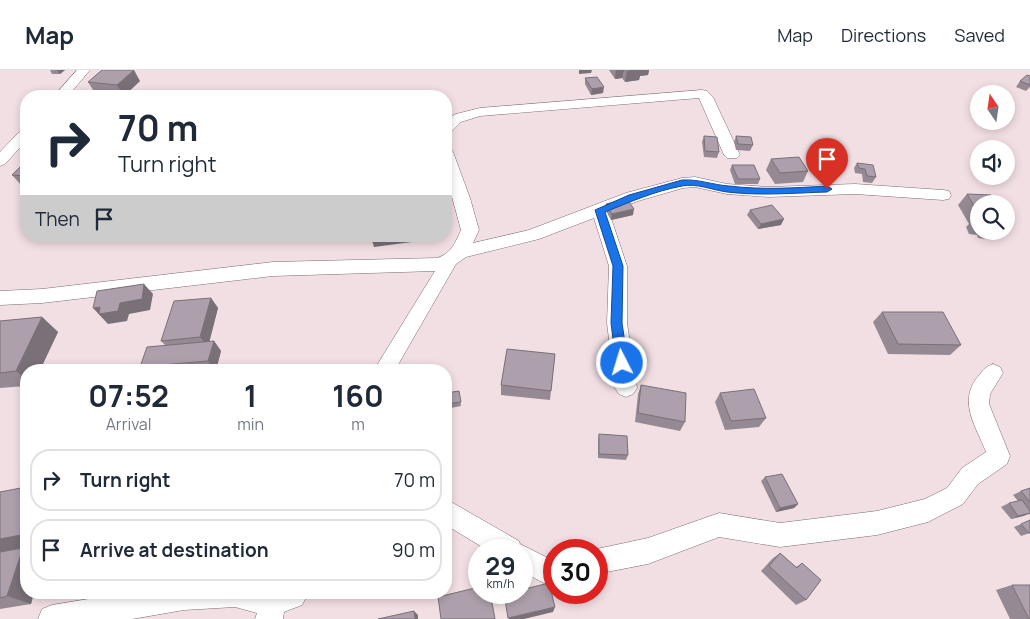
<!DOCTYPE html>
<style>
:root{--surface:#fff;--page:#f6f6f7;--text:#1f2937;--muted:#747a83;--line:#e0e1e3}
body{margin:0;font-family:Manrope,sans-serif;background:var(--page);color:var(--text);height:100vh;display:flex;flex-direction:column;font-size:19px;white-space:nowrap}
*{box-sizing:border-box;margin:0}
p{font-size:16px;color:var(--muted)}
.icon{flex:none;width:28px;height:28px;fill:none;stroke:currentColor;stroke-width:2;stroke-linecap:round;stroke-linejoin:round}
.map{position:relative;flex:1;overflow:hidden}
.details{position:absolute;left:20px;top:294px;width:432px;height:235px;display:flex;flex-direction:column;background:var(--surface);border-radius:20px;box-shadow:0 2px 8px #0003}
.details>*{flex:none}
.hud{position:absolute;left:20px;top:20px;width:432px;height:152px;border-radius:20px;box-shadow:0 2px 8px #0003;background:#fff;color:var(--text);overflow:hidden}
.needle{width:32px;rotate:347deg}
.buttons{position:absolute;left:970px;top:15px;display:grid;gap:10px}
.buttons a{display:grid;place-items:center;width:45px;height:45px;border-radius:50%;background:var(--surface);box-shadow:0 2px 8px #0003;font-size:25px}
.speed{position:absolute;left:468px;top:469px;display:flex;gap:10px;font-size:25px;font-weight:700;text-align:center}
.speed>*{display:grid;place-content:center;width:65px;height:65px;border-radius:50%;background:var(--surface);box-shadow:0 2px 8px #0003;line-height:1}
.speed small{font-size:12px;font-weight:400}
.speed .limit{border:8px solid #d22;background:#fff;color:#111}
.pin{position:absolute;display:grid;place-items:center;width:42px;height:42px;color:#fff;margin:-51px -21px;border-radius:50% 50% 50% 0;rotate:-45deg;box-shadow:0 0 5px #0007}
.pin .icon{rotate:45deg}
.me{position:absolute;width:55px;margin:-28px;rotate:355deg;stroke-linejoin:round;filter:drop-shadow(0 0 4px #0008)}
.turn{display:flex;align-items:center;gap:18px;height:105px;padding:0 15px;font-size:22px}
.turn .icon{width:65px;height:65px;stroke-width:2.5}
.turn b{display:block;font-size:35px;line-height:42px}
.then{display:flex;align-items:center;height:48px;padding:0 15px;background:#0003;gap:10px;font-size:19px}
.eta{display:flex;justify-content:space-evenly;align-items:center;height:85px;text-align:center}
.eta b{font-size:30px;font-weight:700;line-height:35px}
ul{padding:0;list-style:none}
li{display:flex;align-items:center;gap:15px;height:62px;margin:0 10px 8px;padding:0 5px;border:2px solid var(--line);border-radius:20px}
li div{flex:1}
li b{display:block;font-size:19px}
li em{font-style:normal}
header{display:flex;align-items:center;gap:30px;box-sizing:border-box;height:70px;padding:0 25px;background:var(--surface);border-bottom:1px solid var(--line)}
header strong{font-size:24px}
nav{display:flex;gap:28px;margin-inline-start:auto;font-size:18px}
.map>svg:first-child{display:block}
</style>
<header>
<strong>Map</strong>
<nav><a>Map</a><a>Directions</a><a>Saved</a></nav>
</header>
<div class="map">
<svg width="1030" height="549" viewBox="0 0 1030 549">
<rect width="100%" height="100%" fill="#f2dfe4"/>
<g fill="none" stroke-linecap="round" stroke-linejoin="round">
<defs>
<path id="street" d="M77,0H90L68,26H54Z
M702,20L707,21L713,27L740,85L737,88H727L724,85L699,28L480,46L461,52L451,62L446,63L447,49L456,44L480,38Z
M26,59V71L5,94L0,96V82L21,60Z
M446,78L451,79L453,82L470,128L479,160L473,173L529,160L626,123L682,108L695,107L727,114L769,117L855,114L943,120L949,121L951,125L949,129L943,130L855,124L769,127L727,124L695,117L683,118L638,131L609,142L627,196V253L637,318L633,324L626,327L619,324L615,318L607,253L609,196L594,148L539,169L466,187L456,194L395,300H374L435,201L273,206L42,233L0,235V221L42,219L273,192L437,188C452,183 455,173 461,160L446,105Z
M993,294L1000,297L1003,303L990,324L989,334L1010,386L1007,394L978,414L963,434L928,452L877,465L780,477L719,467L648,494L596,504V480H592L648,468L719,443L780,453L877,441L925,429L947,418L962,398L986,382C976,357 959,333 976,309C982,302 984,297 993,294Z
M446,429L519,471L520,474L546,487L554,486V512L544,513L521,501V480H487L446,455Z
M131,522H309L302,535L284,542L283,549H255L257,543L235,537L184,540L132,549H38L42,539L52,535Z"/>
</defs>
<use href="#street" stroke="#7c6b70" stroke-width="1"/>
<use href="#street" fill="#fff" fill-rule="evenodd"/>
</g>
<path fill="#958a94" d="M50,0H65L60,4H52Z
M609,0H649L648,5L640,6L639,10L625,12L622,8L615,9Z
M1030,6V17L1026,21L1016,17L1020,11Z
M585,8L603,23L591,25L585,14Z
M140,11L124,26L95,23L88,12Z
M704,66L719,82L717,88L704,87L702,72Z
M736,66L753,75L750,81L736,80L734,72Z
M771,89L808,101L803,112L775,114L766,100Z
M26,91V117L22,116L12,105Z
M857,93L876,107L872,113L863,112L862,104L855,103L854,98Z
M732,95L760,109L758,114H735L730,100Z
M967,124L979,134V161H996L997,164L992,170L978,168L977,165L969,164L966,157L969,154L958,135Z
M606,134L633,145L611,150L605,139Z
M750,140L781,155L758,159L747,145Z
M294,166H314L313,169L296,170Z
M211,228L218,238L209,272L214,271L221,281L216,300H142L140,297L165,275L161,271Z
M882,242L961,275L950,285L888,284L873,252Z
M42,247L58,262L40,300H26V316L0,318V251Z
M555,284L550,330L501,325V315Z
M641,315L685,352L680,361L635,352L638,324Z
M459,321L461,336L446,339V323Z
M720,323L766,348L759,357L725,360L715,332Z
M599,364L628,385L626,390L598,388V369Z
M765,407L798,434L794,438L776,442L761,411Z
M26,417V477L18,478H23L26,479V522H34L31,534L0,539V422Z
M1030,418V445L1029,444L1023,446L1011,449L1001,437L1009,433L1018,431L1013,425L1021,421Z
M1021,454L1030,463L1021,466L1014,457Z
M780,483L796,497L802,493L806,530L796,535L761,501L772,489Z
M1012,515L1030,549H1010L996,520Z"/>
<path fill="#797078" d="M57,0H65L60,4Z
M134,0L140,11L124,26L117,15Z
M579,0H592L591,3L579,4Z
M616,0H624L622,8L615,9Z
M632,0H649L648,5L640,6L639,10L625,12L627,1Z
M604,17L603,23L591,25L592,19Z
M634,139L633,145L611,150L612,144Z
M784,149L781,155L758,159L761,154Z
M213,166H252L216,172Z
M373,166H411L412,172L374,177L371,167Z
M144,214L153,224L150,240L129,244L127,251L108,254L93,238L120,233Z
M211,228L218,238L208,277L200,267Z
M42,247L58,262L40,300H26V309L16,301Z
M214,271L221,281L216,300H215L208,291Z
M798,434L794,438L776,442L780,438Z
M1030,443L1023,446L1011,449L1018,446Z
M26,464V477L0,482V469Z
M23,478L26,479V522H34L31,534L7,526Z
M555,537L553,542L524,549H509L508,548Z
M414,541L418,545V549H415Z"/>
<path fill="#ada0ac" stroke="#797078" d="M102,0H134L117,15L88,12Z
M1027,5L1030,6V15L1020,11Z
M597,7L604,17L592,19L585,8Z
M704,66L717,67L719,82L705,81Z
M736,66L751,67L753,75L738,74Z
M799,87L808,101L780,103L771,89Z
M26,91V106L12,105Z
M857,93L873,95L876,107L867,106L865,99L859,98Z
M732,95H754L760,109H738Z
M967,124L991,125L996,134H979V144Z
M627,129L634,139L612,144L606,134Z
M772,135L784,149L761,154L750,140Z
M971,152H979V159H974Z
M982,161H996L997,164L983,163Z
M144,214L142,229L120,233L118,241L99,244L100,237L93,238L97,221Z
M211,228L200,267L161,271L174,231Z
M882,242H943L961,275L898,274Z
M42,247L16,301L0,303V251Z
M214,271L208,291L140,297L147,277Z
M507,279L555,284L551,321L501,315Z
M641,315L686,323L685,352L638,343Z
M754,319L766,348L731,351L720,323Z
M459,321L461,332L446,334V323Z
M599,364L627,366L628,385L599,384Z
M782,404L798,434L780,438L765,407Z
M26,417V464L0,469V422Z
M1030,418V432L1021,421Z
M1022,430L1030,441V443L1018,446L1009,433Z
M1030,450V463H1029L1021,454Z
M23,478L7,526L0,528V482Z
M780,483L797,498L802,493L821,510L806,530L769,496Z
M549,513L555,537L508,548L504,524L511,522H521V520Z
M1012,515H1030V549H1029Z
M479,517V522H490L495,549H441L438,527Z
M414,541L415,549H378Z"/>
<path fill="#1a73e8" stroke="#114b97" d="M682,110C699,109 713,115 729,116C762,120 794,118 827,116L832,119L827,122C794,123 760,126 727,122C712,120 697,113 682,116C655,121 630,132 605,142L623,196L622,253L628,293L626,297H618L616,293L611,253L613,196L595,140L629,125Z"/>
</svg>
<div class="buttons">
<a><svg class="needle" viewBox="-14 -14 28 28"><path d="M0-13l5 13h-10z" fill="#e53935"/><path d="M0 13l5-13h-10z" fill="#747a83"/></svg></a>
<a><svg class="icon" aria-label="sound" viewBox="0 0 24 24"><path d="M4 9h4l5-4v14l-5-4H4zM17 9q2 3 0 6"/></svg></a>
<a><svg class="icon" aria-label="search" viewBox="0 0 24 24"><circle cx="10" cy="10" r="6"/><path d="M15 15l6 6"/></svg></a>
</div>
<div class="speed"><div>29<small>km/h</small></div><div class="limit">30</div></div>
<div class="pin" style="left:827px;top:119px;background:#d93025"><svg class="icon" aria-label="arrive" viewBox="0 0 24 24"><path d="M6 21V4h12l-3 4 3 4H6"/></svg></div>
<svg class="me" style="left:622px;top:293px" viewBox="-20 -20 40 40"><circle r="17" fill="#1a73e8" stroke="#fff" stroke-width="3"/><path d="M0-11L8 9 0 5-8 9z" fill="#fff"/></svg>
<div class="hud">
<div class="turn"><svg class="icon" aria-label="right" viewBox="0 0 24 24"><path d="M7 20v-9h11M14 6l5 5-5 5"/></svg><div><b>70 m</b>Turn right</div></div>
<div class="then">Then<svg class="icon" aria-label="arrive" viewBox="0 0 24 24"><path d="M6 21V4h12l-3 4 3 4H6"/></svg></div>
</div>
<section class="details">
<div class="eta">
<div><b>07:52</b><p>Arrival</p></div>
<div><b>1</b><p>min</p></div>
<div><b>160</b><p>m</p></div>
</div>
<ul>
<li><svg class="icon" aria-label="right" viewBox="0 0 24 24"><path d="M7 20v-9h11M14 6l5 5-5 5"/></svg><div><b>Turn right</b></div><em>70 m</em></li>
<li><svg class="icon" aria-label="arrive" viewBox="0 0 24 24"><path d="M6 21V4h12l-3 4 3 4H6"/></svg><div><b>Arrive at destination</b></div><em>90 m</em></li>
</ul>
</section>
</div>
